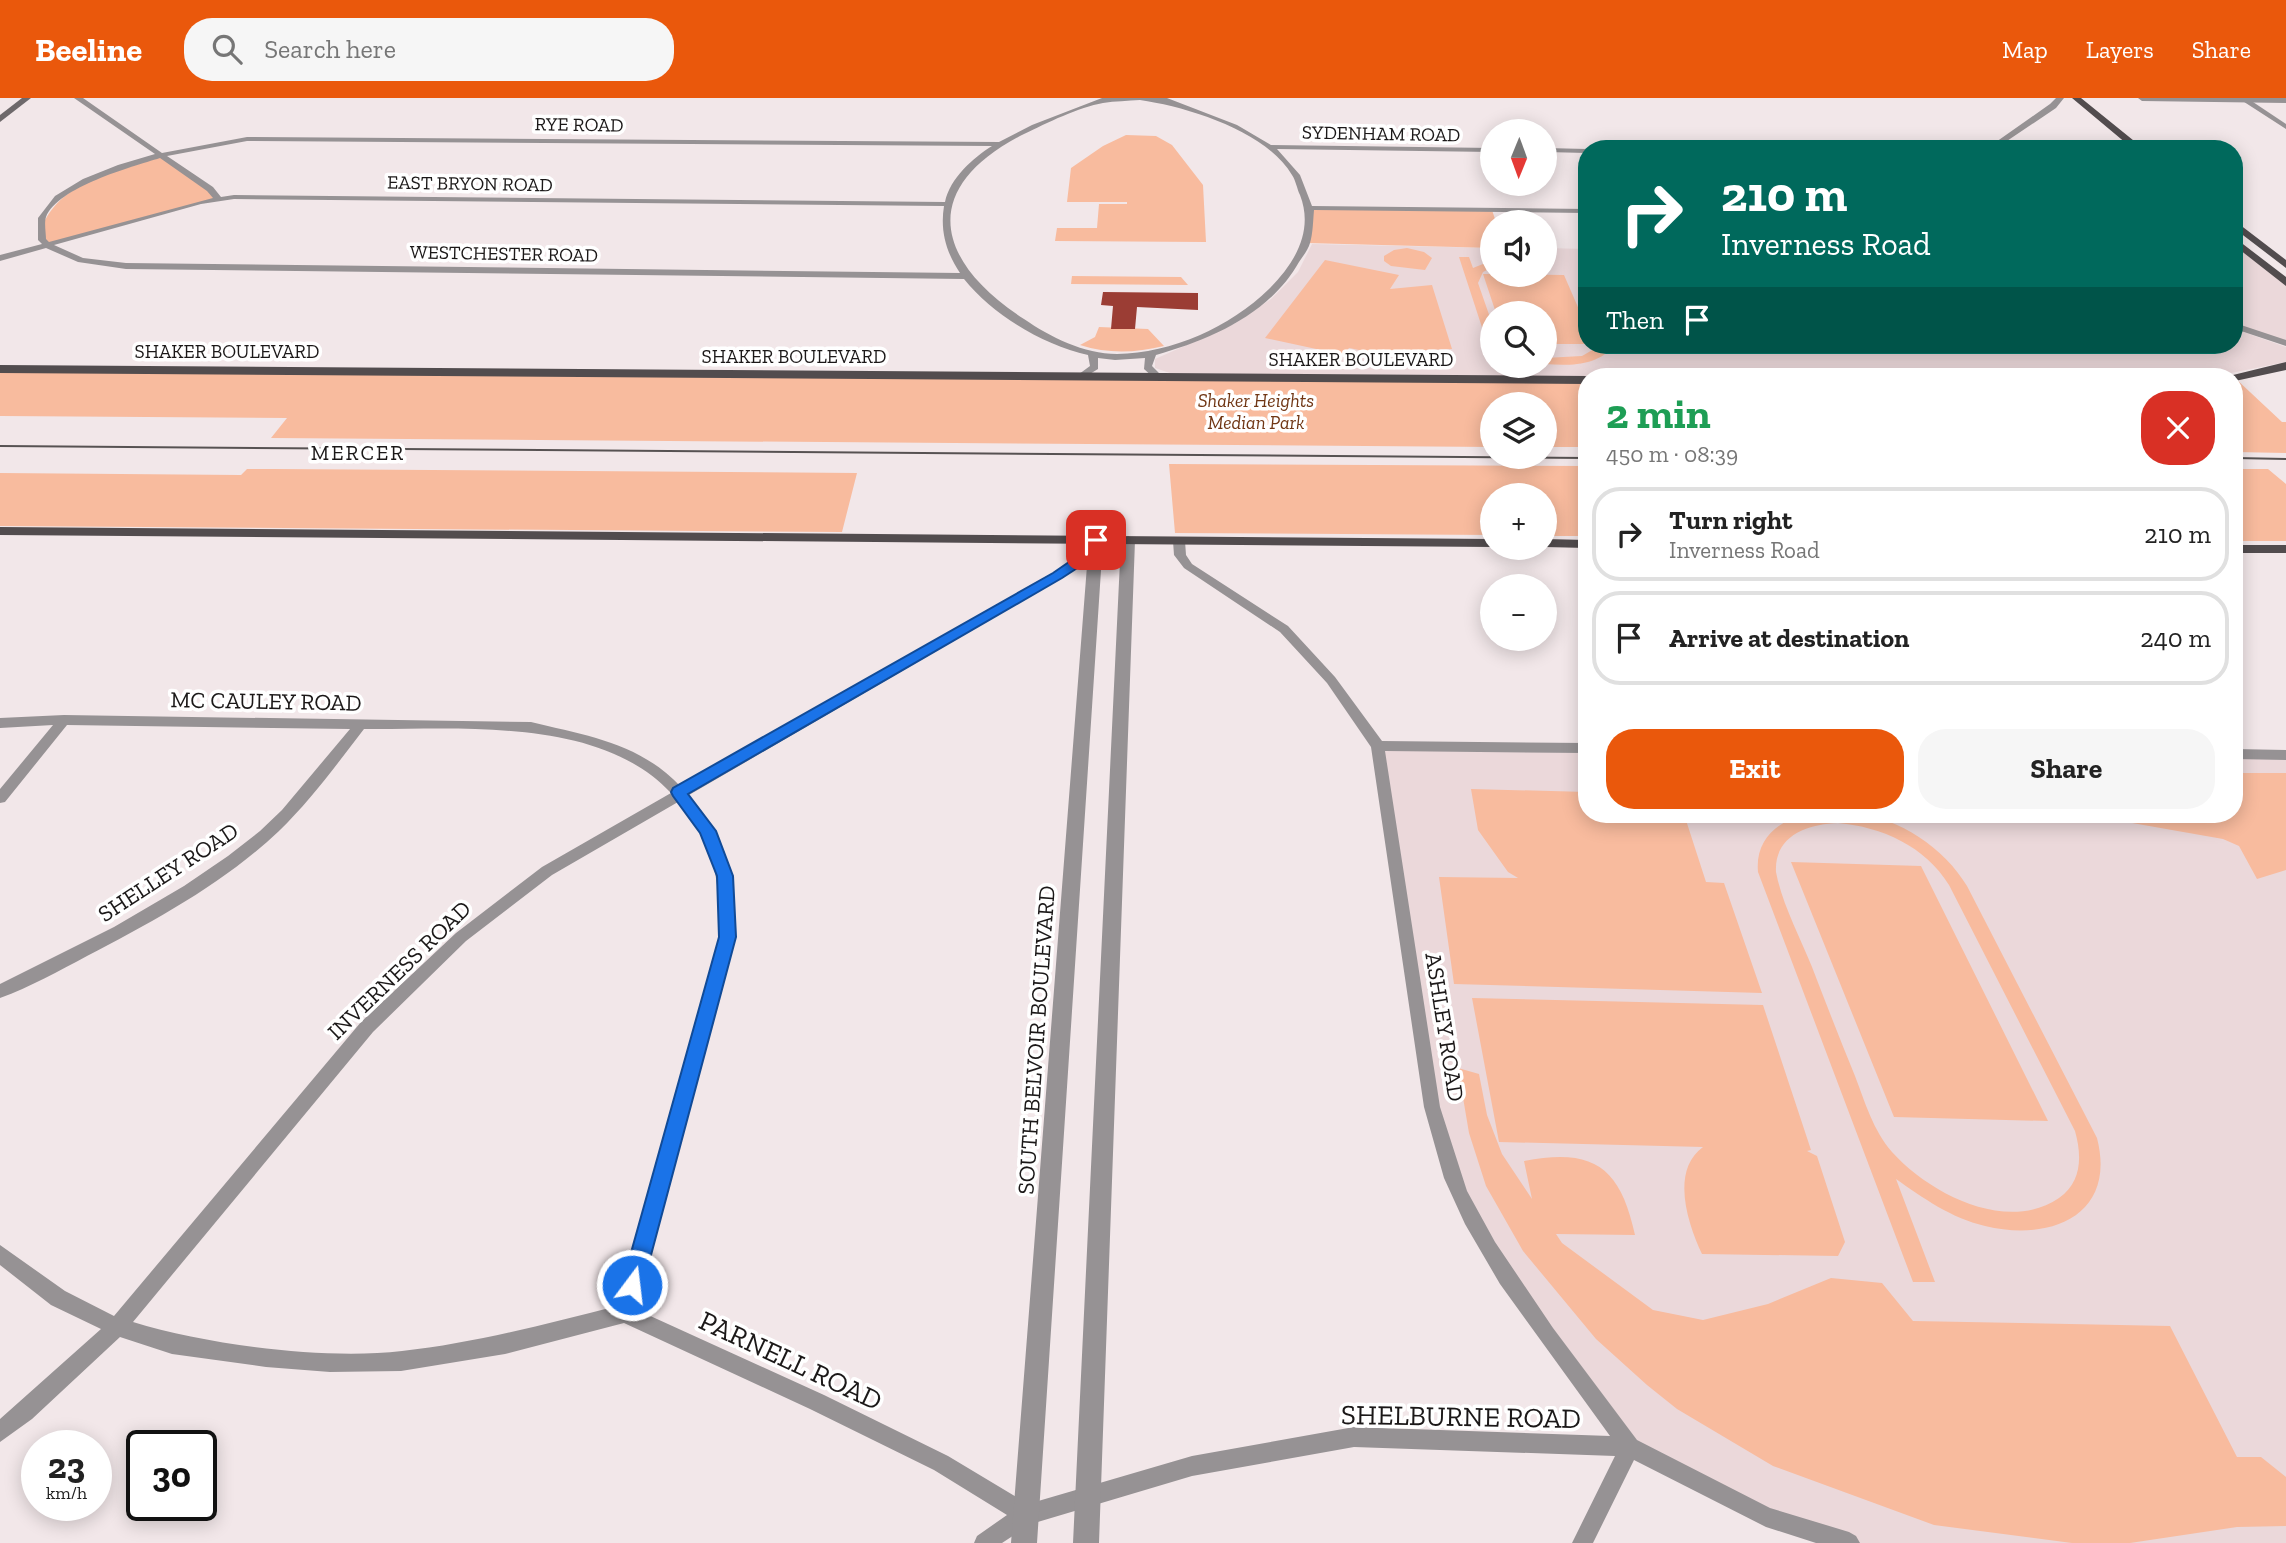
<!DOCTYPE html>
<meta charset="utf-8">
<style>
:root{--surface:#fff;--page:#f6f6f6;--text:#222;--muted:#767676;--line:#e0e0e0;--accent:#ea580c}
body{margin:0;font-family:"Zilla Slab",serif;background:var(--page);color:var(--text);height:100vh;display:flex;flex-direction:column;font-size:26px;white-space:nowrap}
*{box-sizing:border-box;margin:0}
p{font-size:23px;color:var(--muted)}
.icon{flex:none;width:38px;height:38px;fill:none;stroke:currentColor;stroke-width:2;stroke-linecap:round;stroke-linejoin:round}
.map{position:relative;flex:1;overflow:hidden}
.drawer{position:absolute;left:1578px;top:270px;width:665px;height:455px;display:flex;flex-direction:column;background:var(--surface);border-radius:28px;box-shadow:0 4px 18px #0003}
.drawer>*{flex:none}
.top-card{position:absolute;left:1578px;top:42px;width:665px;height:214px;border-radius:28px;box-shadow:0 4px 18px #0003;background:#00695c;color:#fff;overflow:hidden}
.needle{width:46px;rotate:181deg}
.buttons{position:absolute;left:1480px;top:21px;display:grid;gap:14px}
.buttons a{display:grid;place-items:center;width:77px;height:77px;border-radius:50%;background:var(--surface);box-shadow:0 4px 18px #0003;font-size:35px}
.speed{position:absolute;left:21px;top:1332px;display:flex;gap:14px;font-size:35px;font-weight:700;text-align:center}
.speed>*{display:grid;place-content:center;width:91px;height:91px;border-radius:50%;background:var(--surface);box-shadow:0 4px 18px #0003;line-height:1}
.speed small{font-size:18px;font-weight:400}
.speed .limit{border:4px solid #111;border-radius:10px;background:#fff;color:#111}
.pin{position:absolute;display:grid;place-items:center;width:60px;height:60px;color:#fff;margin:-30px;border-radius:14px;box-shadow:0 4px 10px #0006}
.me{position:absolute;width:77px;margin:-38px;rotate:15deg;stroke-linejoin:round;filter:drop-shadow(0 0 5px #0008)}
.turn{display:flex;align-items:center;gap:24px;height:147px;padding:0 28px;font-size:32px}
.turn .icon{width:91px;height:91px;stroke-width:2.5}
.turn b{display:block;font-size:49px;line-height:60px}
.then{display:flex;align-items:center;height:66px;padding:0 28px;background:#0003;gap:14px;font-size:26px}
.round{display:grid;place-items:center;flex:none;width:74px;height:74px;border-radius:28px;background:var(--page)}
.headline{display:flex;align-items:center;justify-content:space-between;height:119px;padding:0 28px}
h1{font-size:42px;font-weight:700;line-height:52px;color:#1e9e55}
.action{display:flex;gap:14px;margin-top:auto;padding:14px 28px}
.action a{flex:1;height:80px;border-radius:28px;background:var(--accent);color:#fff;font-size:28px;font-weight:700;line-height:80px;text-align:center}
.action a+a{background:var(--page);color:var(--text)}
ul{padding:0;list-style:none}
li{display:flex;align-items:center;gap:21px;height:94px;margin:0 14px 10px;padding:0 14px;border:4px solid var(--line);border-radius:28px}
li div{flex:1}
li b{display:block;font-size:26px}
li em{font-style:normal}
header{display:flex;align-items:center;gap:42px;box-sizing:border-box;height:98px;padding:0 35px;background:var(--accent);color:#fff}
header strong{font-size:33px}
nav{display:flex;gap:38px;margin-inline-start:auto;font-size:24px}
.search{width:490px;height:63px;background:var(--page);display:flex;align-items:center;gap:18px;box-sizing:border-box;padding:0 24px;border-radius:28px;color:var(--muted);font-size:26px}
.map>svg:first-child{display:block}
</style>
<header>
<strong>Beeline</strong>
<div class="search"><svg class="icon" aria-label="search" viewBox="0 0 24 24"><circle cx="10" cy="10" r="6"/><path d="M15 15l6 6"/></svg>Search here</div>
<nav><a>Map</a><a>Layers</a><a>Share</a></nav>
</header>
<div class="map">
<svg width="2286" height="1445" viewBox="0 0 2286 1445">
<rect width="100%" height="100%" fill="#f2e7e9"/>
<path fill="#ebd8da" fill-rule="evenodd" d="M2235,143L2286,185V246L2235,229Z
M1312,146L1493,150V177H1545V150L1587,151V247H2235V231L2286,249V264L2216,278L1587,279L1173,276L1155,270V261L1234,226L1271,201L1298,174ZM1493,215H1545V268H1493Z
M1378,648L1587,650V716H2235V656L2286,657V1445H1849L1630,1349L1532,1216L1446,1060Z"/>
<path fill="#f8bb9e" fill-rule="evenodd" d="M1126,37L1156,38L1172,47L1203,87L1206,144L1055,143L1057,130H1097L1099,106H1127V104H1067L1071,70L1103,48Z
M160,56L218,100L47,147L40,134C57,84 115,73 160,56Z
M1310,110L1492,112L1496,124H1493V150L1307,145Z
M1407,150L1424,154L1432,160L1425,172L1391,168L1384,163V158L1394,152Z
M1459,159H1469L1473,170L1493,162V169L1483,174L1478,185L1493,228V263Z
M1325,162L1399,177L1390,191L1432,187L1452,251L1369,254L1349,250L1344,257L1265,240Z
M1483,176L1564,177L1587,230V246H1545V215H1496Z
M1072,178L1181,179L1188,187L1071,186Z
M1099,229L1148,231L1164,248C1135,255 1108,256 1080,247L1095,239Z
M1601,247H1614C1599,268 1569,268 1545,266V260L1582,258Z
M0,271L1587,282V349H1545V306H1493V349L271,340L287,320L0,318Z
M2235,280L2282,324H2286V355L2235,354Z
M1169,366L1587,368V438H1545V397H1493V437L1175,435Z
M247,371H274L857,375L842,434L0,428V375L241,377Z
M2235,371H2268L2286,386V443H2235Z
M2235,675H2286V772L2257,781L2239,748L2223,741L2081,716H2235Z
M1471,691L1587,694V716H1684L1706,784L1724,785L1762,895L1454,886L1439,779L1518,780L1508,774L1478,732Z
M1806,716C1822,716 1839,715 1855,716C1899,719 1945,751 1967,788L2097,1040C2117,1118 2050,1144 1985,1128C1951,1120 1923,1100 1896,1081L1935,1184H1913L1758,774C1755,742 1777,723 1806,716ZM1838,725C1882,729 1925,748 1949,787L2075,1033C2082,1058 2082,1084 2059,1100C2006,1136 1929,1095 1892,1054C1873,1032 1865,1004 1855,978C1840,942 1826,905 1812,869C1800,839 1782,806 1776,774C1774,738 1807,726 1838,725Z
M1791,764L1921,768L2048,1023L1894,1019Z
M1472,900L1763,907L1811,1052L1807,1053L1817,1058L1845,1144L1838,1158L1702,1156C1688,1126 1670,1073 1703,1049L1499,1044Z
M1458,970L1479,976L1487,1017L1502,1056L1532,1101L1524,1063C1593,1050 1620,1068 1635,1137L1556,1136L1562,1145L1653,1212L1703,1222L1768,1206L1831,1180L1882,1185L1913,1223L2170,1228L2237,1359H2261L2286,1379V1428L2237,1429L2130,1445H2072L1934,1427L1773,1368L1677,1311L1647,1287L1596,1241L1523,1153L1486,1088L1469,1035Z"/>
<path fill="#9b3d34" d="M1103,194L1198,195V212L1137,209L1135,231H1111L1113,208L1101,207Z"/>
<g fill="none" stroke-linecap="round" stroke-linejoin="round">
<path fill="#969294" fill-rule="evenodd" d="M74,0H83L162,55L247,39L999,44L1032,27L1102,0H1167L1237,27L1271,47L1493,50V54L1277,51L1300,77L1312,108L1587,111V115L1314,112C1313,123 1313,135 1310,145C1308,152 1303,158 1299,164C1270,216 1210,242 1156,257L1152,268L1161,277V281H1155L1144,271L1145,260L1115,262L1098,260V271L1080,282L1075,279L1090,268L1088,257C1043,247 993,217 964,181L126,171L78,164L46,150L0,163V157L42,146L38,142V120L55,98L83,81L118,67L155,56ZM1140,2C1188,9 1266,33 1292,77C1296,83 1297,91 1300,97C1314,133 1295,165 1269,191C1230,229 1172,255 1117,256C1084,256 1050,239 1024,221C933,162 919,89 1024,36C1047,25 1079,9 1103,5C1115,3 1128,3 1140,2ZM247,43L992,48C973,60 950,80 945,104L234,97L221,99L213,89L167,58ZM160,60L207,93L213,100L49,144L46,141C46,135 44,125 46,119C58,89 131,69 160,60ZM234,101L944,108C940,133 946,154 960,175L126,165L83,160L54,147L201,106Z
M2056,0H2064L2056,10L1995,51H1986L2050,6Z
M2238,0H2247L2286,26V31Z
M1545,50L1587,51V55L1545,54Z
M2235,225L2286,242V248L2235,231Z
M1096,439L1102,442L1088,462L1062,480L689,697C729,748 735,775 735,839L635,1211L824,1297L948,1358L1028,1406L1192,1358L1354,1329L1610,1338L1500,1186L1465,1126L1444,1080L1424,1009L1371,649L1327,585L1280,534L1184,470L1174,457L1173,443L1179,440L1185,443L1186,457L1192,466L1288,528L1335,579L1382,643L1587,645V655L1385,653L1440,1009L1467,1093L1495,1144L1553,1230L1637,1342L1770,1410L1849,1434L1856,1438L1860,1445H1816L1766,1429L1634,1362L1593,1445H1572L1615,1358L1354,1349L1192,1378L1031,1426L1002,1445H974L977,1438L1007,1417L934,1372L810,1311L624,1225L505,1256L401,1273L330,1274L266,1269L172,1256L120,1239L32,1321L0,1344V1321L101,1231L51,1207L0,1167V1147L65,1193L114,1218L361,924L456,835L542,769L671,695C599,618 461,632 364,631C337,666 311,702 279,733C224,785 153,824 87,858C59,873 30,889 0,900V886L114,829L184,788L228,758L260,733L282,712L350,631L67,627L5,704L0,705V691L53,627L0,630V620L64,617L531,624C588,638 640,645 681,689L1054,474L1080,458L1092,440ZM678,704C716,752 720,779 719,839L617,1208C546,1226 475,1245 402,1253C324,1262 208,1247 133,1224L373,934L466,843L552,777Z
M2235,651L2286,652V662L2235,661Z"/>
<path fill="#969294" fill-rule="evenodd" d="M2138,0H2286V5L2142,3Z
M1096,438L1103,442L1037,1445H1011L1089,442Z
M1128,438L1135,442L1099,1445H1073L1121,442Z"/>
<path fill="#6e696b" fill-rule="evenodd" d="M22,0H31L0,24V17Z"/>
<path fill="#524c4e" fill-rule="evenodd" d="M2072,0H2081L2144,51H2133Z
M2235,123L2286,162V170L2235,131Z
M2235,140L2286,179V188L2235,148Z
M2286,264V272L2235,283V278H2229Z
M0,267L1587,278V286L0,275Z
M0,429L1493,441V449L0,437Z
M1545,441L1587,442V450L1545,449Z
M2235,447H2286V455H2235Z"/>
<path stroke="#575252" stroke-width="2" d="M0,348L1587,360
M2235,360L2286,361"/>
</g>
<path fill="#1a73e8" stroke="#114b97" stroke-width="2" d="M1096,438L1103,442L1088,463L1062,480L688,696L716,733L733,778L736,839L643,1187L640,1194L632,1197L625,1194L622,1187L719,839L717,778L700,735L673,698L671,694L673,690L1053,475L1079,457L1092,439Z"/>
<g text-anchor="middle" stroke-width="7" stroke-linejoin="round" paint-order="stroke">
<g font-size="19" fill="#1b1818" stroke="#fff">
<text transform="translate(579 26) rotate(1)" y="7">RYE ROAD</text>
<text transform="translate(1381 35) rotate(1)" y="7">SYDENHAM ROAD</text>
<text transform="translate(470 85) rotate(1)" y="7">EAST BRYON ROAD</text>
<text transform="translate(504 155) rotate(1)" y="7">WESTCHESTER ROAD</text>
<text x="227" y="260">SHAKER BOULEVARD</text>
<text x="794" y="265">SHAKER BOULEVARD</text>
<text x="1361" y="268">SHAKER BOULEVARD</text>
</g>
<g font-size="19" font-style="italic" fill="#703614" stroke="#fff">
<text x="1256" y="309">Shaker Heights<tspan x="1256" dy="22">Median Park</tspan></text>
</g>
<g font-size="21" letter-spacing="2" fill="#1b1818" stroke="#fff">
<text x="358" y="362">MERCER</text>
</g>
<g font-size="23" fill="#1b1818" stroke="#fff">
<text transform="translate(266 603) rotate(1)" y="8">MC CAULEY ROAD</text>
<text transform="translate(168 774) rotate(-33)" y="8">SHELLEY ROAD</text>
<text transform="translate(399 872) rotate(-44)" y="8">INVERNESS ROAD</text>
<text transform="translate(1445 929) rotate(81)" y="8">ASHLEY ROAD</text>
<text transform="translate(1036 942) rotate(-86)" y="8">SOUTH BELVOIR BOULEVARD</text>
</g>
<g font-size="28" fill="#1b1818" stroke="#fff">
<text transform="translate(791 1262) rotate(25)" y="10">PARNELL ROAD</text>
<text transform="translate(1461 1318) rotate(1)" y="10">SHELBURNE ROAD</text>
</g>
</g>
</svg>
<div class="buttons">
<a><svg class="needle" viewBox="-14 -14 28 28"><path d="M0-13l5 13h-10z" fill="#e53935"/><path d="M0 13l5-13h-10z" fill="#767676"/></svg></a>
<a><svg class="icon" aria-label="sound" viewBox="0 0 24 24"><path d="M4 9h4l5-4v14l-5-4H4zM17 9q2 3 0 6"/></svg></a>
<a><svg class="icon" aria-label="search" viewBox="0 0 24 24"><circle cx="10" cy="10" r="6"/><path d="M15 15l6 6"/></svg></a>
<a><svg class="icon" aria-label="layers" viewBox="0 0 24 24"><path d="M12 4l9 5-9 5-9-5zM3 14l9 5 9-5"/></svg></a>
<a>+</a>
<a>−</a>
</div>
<div class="speed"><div>23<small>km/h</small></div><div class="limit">30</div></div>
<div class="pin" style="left:1096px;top:442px;background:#d93025"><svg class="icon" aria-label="arrive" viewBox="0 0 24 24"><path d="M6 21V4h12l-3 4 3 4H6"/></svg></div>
<svg class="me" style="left:632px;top:1187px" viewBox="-20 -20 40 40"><circle r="17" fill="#1a73e8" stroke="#fff" stroke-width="3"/><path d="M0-11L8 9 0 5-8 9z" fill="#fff"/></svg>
<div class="top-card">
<div class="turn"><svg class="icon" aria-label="right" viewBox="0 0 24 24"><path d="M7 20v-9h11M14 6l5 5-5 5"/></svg><div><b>210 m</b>Inverness Road</div></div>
<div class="then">Then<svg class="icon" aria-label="arrive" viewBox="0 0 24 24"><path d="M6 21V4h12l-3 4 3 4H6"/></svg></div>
</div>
<section class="drawer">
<div class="headline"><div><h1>2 min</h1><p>450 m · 08:39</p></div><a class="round" style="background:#d93025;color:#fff"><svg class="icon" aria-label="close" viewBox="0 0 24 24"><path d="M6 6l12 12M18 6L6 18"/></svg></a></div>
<ul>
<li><svg class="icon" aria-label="right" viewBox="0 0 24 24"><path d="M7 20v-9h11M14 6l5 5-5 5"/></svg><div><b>Turn right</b><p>Inverness Road</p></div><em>210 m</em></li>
<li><svg class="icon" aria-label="arrive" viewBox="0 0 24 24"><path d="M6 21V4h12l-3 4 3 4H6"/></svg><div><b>Arrive at destination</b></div><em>240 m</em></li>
</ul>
<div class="action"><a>Exit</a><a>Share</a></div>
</section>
</div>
